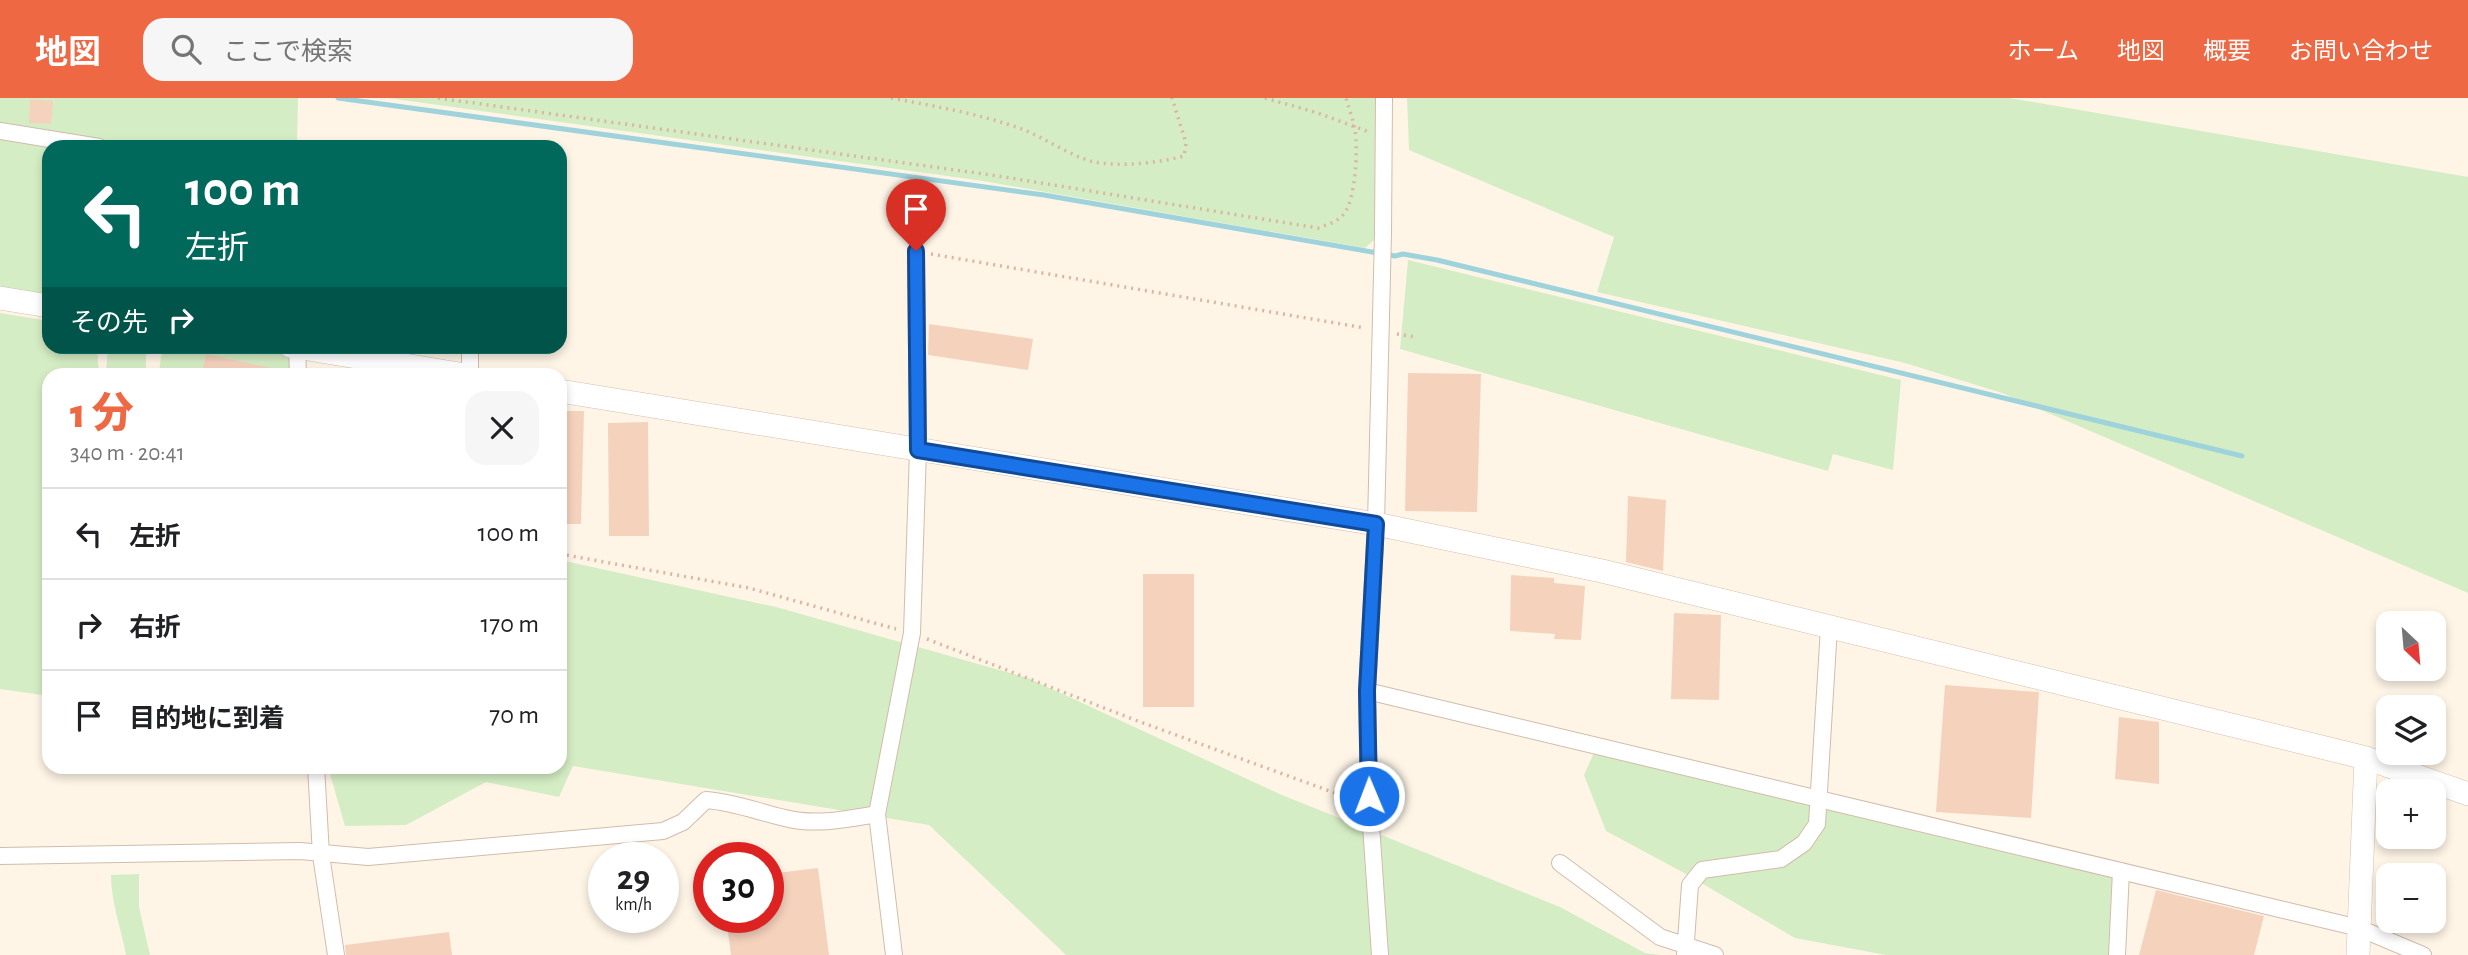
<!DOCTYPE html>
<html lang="ja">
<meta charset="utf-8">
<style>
:root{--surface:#fff;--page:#f6f6f6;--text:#202124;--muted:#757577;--line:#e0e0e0;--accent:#ef6844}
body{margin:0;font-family:"Alegreya Sans","Noto Sans JP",sans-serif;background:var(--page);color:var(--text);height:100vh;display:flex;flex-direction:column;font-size:26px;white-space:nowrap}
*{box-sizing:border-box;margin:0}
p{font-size:23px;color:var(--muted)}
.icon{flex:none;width:38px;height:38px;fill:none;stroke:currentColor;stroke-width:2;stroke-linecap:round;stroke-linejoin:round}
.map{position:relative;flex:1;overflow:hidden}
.sheet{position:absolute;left:42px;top:270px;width:525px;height:406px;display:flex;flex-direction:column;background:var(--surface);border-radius:21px;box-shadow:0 4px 10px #0003}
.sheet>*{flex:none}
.hud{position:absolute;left:42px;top:42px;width:525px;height:214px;border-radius:21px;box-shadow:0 4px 10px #0003;background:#00695c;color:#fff;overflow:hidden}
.needle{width:46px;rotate:154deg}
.buttons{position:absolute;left:2376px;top:513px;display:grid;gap:14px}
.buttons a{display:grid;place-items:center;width:70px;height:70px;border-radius:14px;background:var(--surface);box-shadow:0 4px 10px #0003;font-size:35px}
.speed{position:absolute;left:588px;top:744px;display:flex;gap:14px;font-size:35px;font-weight:700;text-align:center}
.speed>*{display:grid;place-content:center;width:91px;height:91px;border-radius:50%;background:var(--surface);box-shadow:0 4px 10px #0003;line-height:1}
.speed small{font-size:18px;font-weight:400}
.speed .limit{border:10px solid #d22;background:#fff;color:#111}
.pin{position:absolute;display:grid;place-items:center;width:60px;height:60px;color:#fff;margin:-72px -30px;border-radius:50% 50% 50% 0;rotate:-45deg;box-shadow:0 0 7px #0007}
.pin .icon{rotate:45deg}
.me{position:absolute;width:77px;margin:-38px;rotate:359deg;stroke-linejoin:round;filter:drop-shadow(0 0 5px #0008)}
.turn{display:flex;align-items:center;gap:24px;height:147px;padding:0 28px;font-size:32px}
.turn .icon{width:91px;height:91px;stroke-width:2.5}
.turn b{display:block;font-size:49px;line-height:60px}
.then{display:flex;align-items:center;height:66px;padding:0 28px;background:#0003;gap:14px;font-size:26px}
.round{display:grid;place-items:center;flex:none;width:74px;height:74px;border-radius:21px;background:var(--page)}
.overview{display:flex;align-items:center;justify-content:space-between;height:119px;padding:0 28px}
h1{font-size:42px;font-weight:800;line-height:52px;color:var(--accent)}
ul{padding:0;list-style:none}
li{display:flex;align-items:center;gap:21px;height:91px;padding:0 28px;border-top:2px solid var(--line)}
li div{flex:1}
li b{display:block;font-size:26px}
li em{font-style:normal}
header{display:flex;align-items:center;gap:42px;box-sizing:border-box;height:98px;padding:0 35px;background:var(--accent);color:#fff}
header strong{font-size:33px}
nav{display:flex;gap:38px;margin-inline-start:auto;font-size:24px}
.search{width:490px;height:63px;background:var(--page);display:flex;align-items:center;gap:18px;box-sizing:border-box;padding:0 24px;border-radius:21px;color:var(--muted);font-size:26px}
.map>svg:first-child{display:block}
</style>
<header>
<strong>地図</strong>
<div class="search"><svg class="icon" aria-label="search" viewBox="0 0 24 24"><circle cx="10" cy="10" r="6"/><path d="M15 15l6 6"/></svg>ここで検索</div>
<nav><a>ホーム</a><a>地図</a><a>概要</a><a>お問い合わせ</a></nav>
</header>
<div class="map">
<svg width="2468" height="857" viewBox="0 0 2468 857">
<rect width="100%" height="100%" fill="#fef5e7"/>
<path fill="#d5edc4" d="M0,0H298L297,49H49V200L0,193Z
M388,0H1376L1377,27L1374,142L1365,150L983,83Z
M1407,0H2010L2468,79V495L2002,295L1905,265L1597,194L1614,139L1409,52Z
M1408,162L1901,282L1893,372L1833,356L1828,373L1400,251Z
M0,215L49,223V248L97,249L99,276H49V598L0,591Z
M237,248L295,257L296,276H159L162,249Z
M108,249H146V276H106Z
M560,462L776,509L1028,580L1282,697L1560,809L1645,855L1661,857H1066L929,727L573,668L559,699L486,684L406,727L345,728L328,669L560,668Z
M1597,648L1668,664L1892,727L2116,781L2117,857H1886L1795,840L1686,776L1606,733L1584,677Z
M139,776V809L150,857H126C121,830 111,804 111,777Z"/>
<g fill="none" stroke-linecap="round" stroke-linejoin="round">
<path stroke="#9fd3dc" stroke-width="5" d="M338,0L1044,97L1395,158L1403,156L1437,162L2242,358"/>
</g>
<path fill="#f5d2bc" d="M30,1L53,3L51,26L29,25Z
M929,226L1033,241L1028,272L928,257Z
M206,256L271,270L270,276H202Z
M1408,275L1481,276L1477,414L1405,413Z
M560,313H584L581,426H560Z
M648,324L649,438H609L608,325Z
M1628,398L1666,402L1663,473L1626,464Z
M1143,476H1194V609H1143Z
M1511,477L1554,480V485L1585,488L1581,542L1554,541L1555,536L1510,533Z
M1674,515L1721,517L1719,602L1671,601Z
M1945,587L2039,594L2031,720L1936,714Z
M2119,619L2159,624V686L2115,681Z
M818,770L829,857H731L726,819H774L769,776Z
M2156,792L2264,818L2254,857H2139Z
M449,834L452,857H346L345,847Z"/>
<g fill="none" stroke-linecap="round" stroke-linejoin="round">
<defs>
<path id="street" d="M0,33L99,49
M297,248L298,276
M470,248V276
M1367,593L2359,830L2423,857
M316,668L321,757L336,857
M0,758L300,753L368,759L663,733L683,724L706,702C734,704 758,714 785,720C815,728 847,721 877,716
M1560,765L1660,839L1715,857
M894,857L877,716L912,535L918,352L916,153
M1380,857L1369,698L1367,593L1376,426L1383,135L1384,0
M1685,857L1690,787L1702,772L1781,761L1804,745L1817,726L1829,529
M2117,857L2121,773"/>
<path id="secondary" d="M0,200L49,208
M290,248L459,276
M560,293L1376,426L1602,473L2366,660L2468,696
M2358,857L2366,660"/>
</defs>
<use href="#street" stroke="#d1bcab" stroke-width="18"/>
<use href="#secondary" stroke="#d7beab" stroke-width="24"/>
<path stroke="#dbb59f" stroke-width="3.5" stroke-dasharray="2 5" stroke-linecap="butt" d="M438,0L998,78L1318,130C1326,127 1335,125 1342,118C1356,105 1358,51 1355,32C1353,21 1349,11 1346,0
M891,0C934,8 975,15 1016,29C1043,38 1067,57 1094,64C1120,69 1159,65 1184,58L1186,45L1172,0
M1265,0L1318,15L1369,34
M931,156L1365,230
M1397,236L1416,239
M560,456L749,490L896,531
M927,541L1135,622L1335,695L1353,696"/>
<use href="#street" stroke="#fff" stroke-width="16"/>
<use href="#secondary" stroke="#fff" stroke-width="23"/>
</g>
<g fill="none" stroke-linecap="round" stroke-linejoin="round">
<defs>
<path id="route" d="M916,153L918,352L1376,426L1367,593L1369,698"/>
</defs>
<use href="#route" stroke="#114b97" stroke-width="18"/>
<use href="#route" stroke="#1a73e8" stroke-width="12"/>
</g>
</svg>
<div class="buttons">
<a><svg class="needle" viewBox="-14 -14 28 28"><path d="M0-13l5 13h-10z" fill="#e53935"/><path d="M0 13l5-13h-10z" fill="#757577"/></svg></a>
<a><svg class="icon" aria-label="layers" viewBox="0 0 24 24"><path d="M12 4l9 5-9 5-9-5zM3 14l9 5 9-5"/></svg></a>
<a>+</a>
<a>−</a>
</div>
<div class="speed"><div>29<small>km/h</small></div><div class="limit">30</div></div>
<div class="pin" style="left:916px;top:153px;background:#d93025"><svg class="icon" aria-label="arrive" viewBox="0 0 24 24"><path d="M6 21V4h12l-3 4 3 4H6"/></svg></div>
<svg class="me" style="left:1369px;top:698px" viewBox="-20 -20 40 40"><circle r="17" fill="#1a73e8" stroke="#fff" stroke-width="3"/><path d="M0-11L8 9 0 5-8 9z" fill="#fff"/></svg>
<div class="hud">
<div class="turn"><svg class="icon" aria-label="left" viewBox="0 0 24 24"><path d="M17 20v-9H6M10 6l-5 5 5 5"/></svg><div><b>100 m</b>左折</div></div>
<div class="then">その先<svg class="icon" aria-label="right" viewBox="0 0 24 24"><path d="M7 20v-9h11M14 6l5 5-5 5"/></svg></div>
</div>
<section class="sheet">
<div class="overview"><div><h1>1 分</h1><p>340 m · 20:41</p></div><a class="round"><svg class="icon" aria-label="close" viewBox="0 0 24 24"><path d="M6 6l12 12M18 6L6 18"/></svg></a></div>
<ul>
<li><svg class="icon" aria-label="left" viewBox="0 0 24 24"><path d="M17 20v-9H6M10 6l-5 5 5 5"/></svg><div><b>左折</b></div><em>100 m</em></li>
<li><svg class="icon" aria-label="right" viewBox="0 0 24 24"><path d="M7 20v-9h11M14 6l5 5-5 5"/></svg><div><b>右折</b></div><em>170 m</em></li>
<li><svg class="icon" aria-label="arrive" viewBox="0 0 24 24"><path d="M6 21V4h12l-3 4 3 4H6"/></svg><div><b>目的地に到着</b></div><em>70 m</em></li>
</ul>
</section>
</div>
